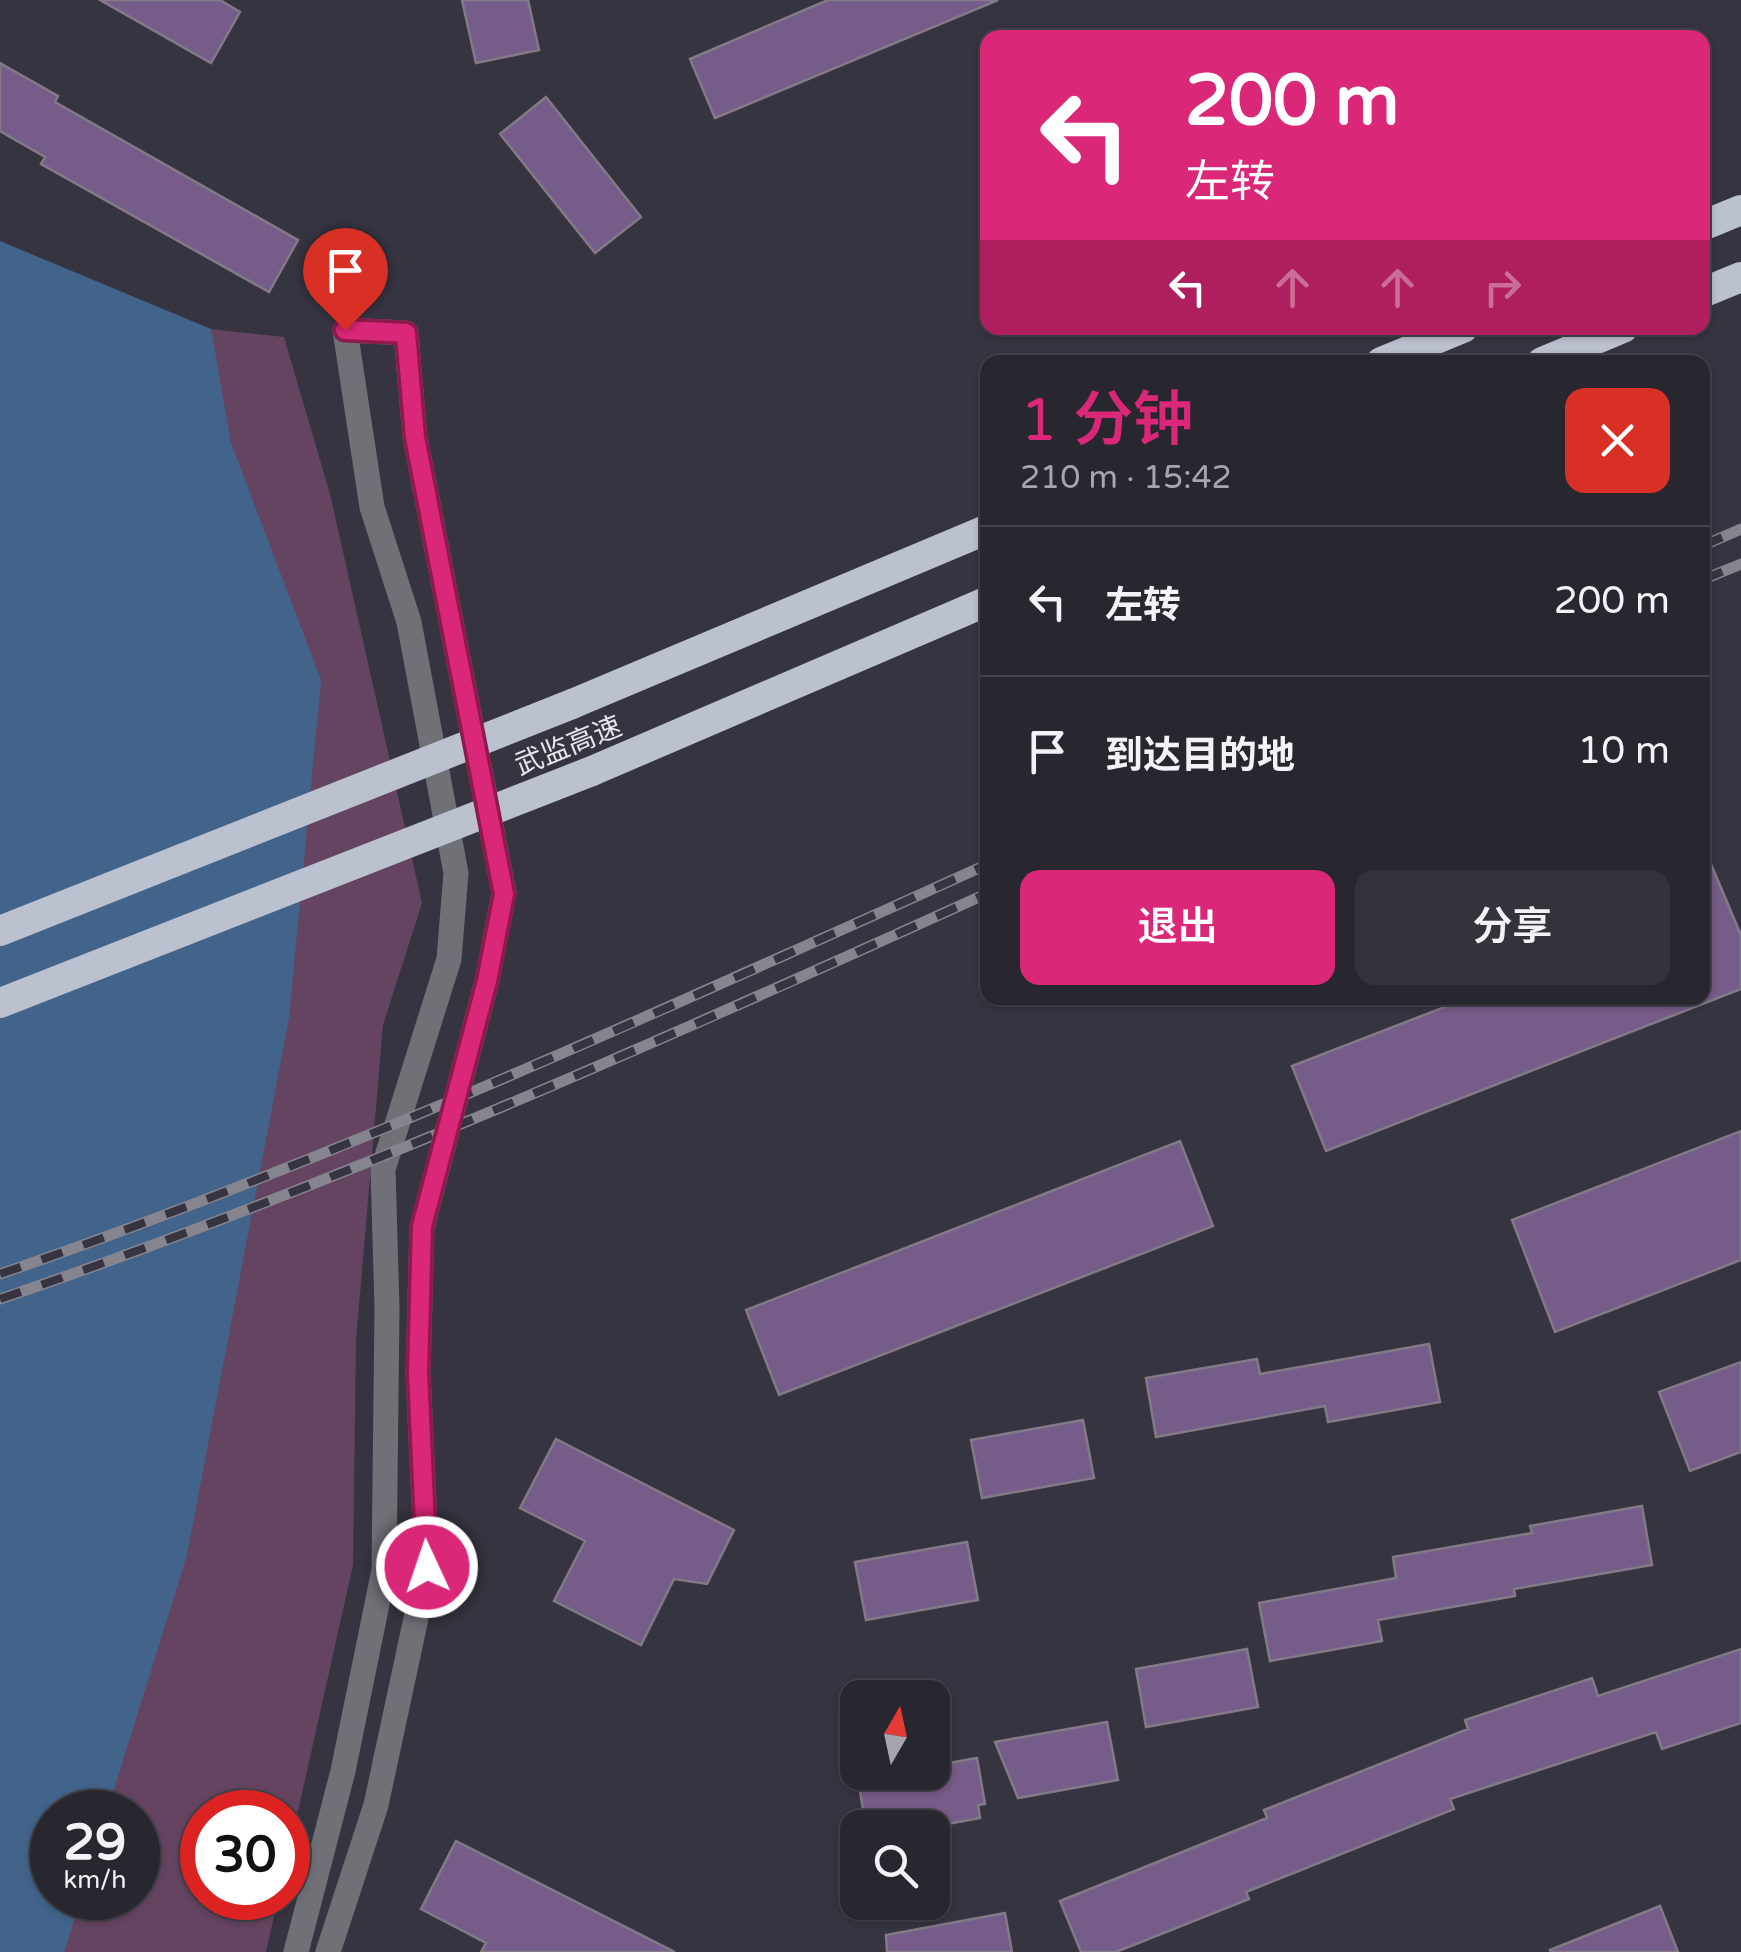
<!DOCTYPE html>
<html lang="zh">
<meta charset="utf-8">
<style>
:root{--surface:#282730;--page:#34333c;--text:#f1f3f6;--muted:#a5a5ab;--line:#44444c;--accent:#db2777}
body{margin:0;font-family:"Varela Round","Noto Sans SC",sans-serif;background:var(--page);color:var(--text);height:100vh;display:flex;flex-direction:column;font-size:38px;white-space:nowrap}
*{box-sizing:border-box;margin:0}
p{font-size:32px;color:var(--muted)}
.icon{flex:none;width:55px;height:55px;fill:none;stroke:currentColor;stroke-width:2;stroke-linecap:round;stroke-linejoin:round}
.map{position:relative;flex:1;overflow:hidden}
.panel{position:absolute;left:980px;top:355px;width:730px;height:650px;display:flex;flex-direction:column;background:var(--surface);border-radius:20px;box-shadow:0 2px 8px #0004,0 0 0 2px var(--line)}
.panel>*{flex:none}
.banner{position:absolute;left:980px;top:30px;width:730px;height:305px;border-radius:20px;box-shadow:0 2px 8px #0004,0 0 0 2px var(--line);background:#db2777;color:#fff;overflow:hidden}
.needle{width:65px;rotate:9deg}
.buttons{position:absolute;left:840px;top:1680px;display:grid;gap:20px}
.buttons a{display:grid;place-items:center;width:110px;height:110px;border-radius:20px;background:var(--surface);box-shadow:0 2px 8px #0004,0 0 0 2px var(--line);font-size:50px}
.speed{position:absolute;left:30px;top:1790px;display:flex;gap:20px;font-size:50px;font-weight:700;text-align:center}
.speed>*{display:grid;place-content:center;width:130px;height:130px;border-radius:50%;background:var(--surface);box-shadow:0 2px 8px #0004,0 0 0 2px var(--line);line-height:1}
.speed small{font-size:25px;font-weight:400}
.speed .limit{border:15px solid #d22;background:#fff;color:#111}
.pin{position:absolute;display:grid;place-items:center;width:85px;height:85px;color:#fff;margin:-102px -42px;border-radius:50% 50% 50% 0;rotate:-45deg;box-shadow:0 0 10px #0007}
.pin .icon{rotate:45deg}
.me{position:absolute;width:110px;margin:-55px;rotate:357deg;stroke-linejoin:round;filter:drop-shadow(0 0 8px #0008)}
.turn{display:flex;align-items:center;gap:35px;height:210px;padding:0 40px;font-size:45px}
.turn .icon{width:130px;height:130px;stroke-width:2.5}
.turn b{display:block;font-size:70px;line-height:85px}
.lanes{display:flex;align-items:center;height:95px;padding:0 40px;background:#0003;justify-content:center;gap:50px;direction:ltr}
.lanes .off{opacity:.35}
.round{display:grid;place-items:center;flex:none;width:105px;height:105px;border-radius:20px;background:var(--page)}
.summary{display:flex;align-items:center;justify-content:space-between;height:170px;padding:0 40px}
h1{font-size:60px;font-weight:600;line-height:75px;color:var(--accent)}
.primary-button{display:flex;gap:20px;margin-top:auto;padding:20px 40px}
.primary-button a{flex:1;height:115px;border-radius:20px;background:var(--accent);color:#fff;font-size:40px;font-weight:600;line-height:115px;text-align:center}
.primary-button a+a{background:var(--page);color:var(--text)}
ul{padding:0;list-style:none}
li{display:flex;align-items:center;gap:30px;height:150px;padding:0 40px;border-top:2px solid var(--line)}
li div{flex:1}
li b{display:block;font-size:38px}
li em{font-style:normal}
.map>svg:first-child{display:block}
</style>
<div class="map">
<svg width="1741" height="1952" viewBox="0 0 1741 1952">
<rect width="100%" height="100%" fill="#363440"/>
<path fill="#654461" fill-rule="evenodd" d="M211,329L284,337L330,494L422,903L383,1025L356,1341L353,1565L288,1856V1812H202V1898H278L266,1952H0V1903L179,409ZM52,1812H138V1898H52Z"/>
<path fill="#42648b" d="M0,241L211,329L231,443L321,680L289,1018L187,1555L107,1812H52V1898H81L64,1952H0Z"/>
<path fill="#765c88" stroke="#827a87" stroke-width="2.5" d="M100,0H220L240,12L211,63Z
M462,0H528L539,50L476,63Z
M828,0H998L715,118L690,59Z
M0,63L58,96L55,102L298,240L269,292L41,164L45,157L0,131Z
M546,97L641,217L595,253L500,134Z
M1702,843L1741,935V989L1326,1151L1292,1066L1468,998H1702Z
M1741,1131V1260L1555,1332L1512,1220Z
M1180,1141L1213,1226L779,1395L746,1310Z
M1429,1344L1440,1402L1328,1422L1325,1406L1156,1437L1146,1378L1257,1359L1260,1374Z
M1741,1362V1452L1690,1471L1659,1392Z
M1083,1420L1094,1478L982,1498L971,1440Z
M556,1439L734,1530L707,1584L674,1579L641,1645L554,1601L585,1541L520,1508Z
M1642,1506L1652,1565L1514,1589L1515,1596L1378,1620L1382,1641L1270,1661L1259,1603L1396,1578L1393,1557L1532,1533L1530,1526Z
M967,1542L978,1600L866,1620L855,1562Z
M1247,1649L1258,1707L1146,1727L1136,1669Z
M1741,1649V1723L1662,1749L1656,1732L1450,1799L1454,1809L1246,1892L1249,1899L1116,1952H1081L1060,1901L1267,1818L1264,1810L1468,1729L1465,1720L1592,1678L1598,1696Z
M1107,1722L1118,1780L1018,1798L995,1742Z
M977,1758L985,1804L978,1805L980,1818L926,1828H866L858,1779L896,1772H932V1766Z
M456,1841L675,1952H481L486,1943L421,1909Z
M1660,1906L1678,1952H1551L1550,1950Z
M1005,1913L1012,1952H887L886,1935Z"/>
<g fill="none" stroke-linecap="round" stroke-linejoin="round">
<path stroke="#6f7177" stroke-width="25" d="M296,1952L343,1771L384,1570L387,1308L383,1169L449,959L456,873L409,622L372,507L345,330L406,333L415,437L504,893L487,981L422,1227L418,1373L427,1567L376,1805L328,1952"/>
<path stroke="#bcc1d0" stroke-width="30" d="M1702,226L1741,210
M1702,293L1741,277
M1381,362L1463,328
M1542,362L1623,328
M572,704L988,529
M592,771L988,601"/>
<defs>
<path id="rail" d="M1702,546L1741,529
M1702,580L1741,564
M0,1274C337,1159 663,1010 988,864
M0,1299C337,1185 663,1040 988,893"/>
</defs>
<use href="#rail" stroke="#86858f" stroke-width="11"/>
<use href="#rail" stroke="#363440" stroke-width="8" stroke-dasharray="22" stroke-linecap="butt"/>
<path stroke="#bcc1d0" stroke-width="30" d="M0,931L572,704
M0,1003L592,771"/>
</g>
<g fill="none" stroke-linecap="round" stroke-linejoin="round">
<defs>
<path id="route" d="M345,330L406,333L415,437L504,894L487,981L422,1226L418,1373L427,1567"/>
</defs>
<use href="#route" stroke="#8e194d" stroke-width="25"/>
<use href="#route" stroke="#db2777" stroke-width="18"/>
</g>
<g text-anchor="middle" stroke-width="10" stroke-linejoin="round" paint-order="stroke">
<g font-size="28" fill="#e6e5ed" stroke="#363440">
<text transform="translate(568 745) rotate(-22)" y="10">武监高速</text>
</g>
</g>
</svg>
<div class="buttons">
<a><svg class="needle" viewBox="-14 -14 28 28"><path d="M0-13l5 13h-10z" fill="#e53935"/><path d="M0 13l5-13h-10z" fill="#a5a5ab"/></svg></a>
<a><svg class="icon" aria-label="search" viewBox="0 0 24 24"><circle cx="10" cy="10" r="6"/><path d="M15 15l6 6"/></svg></a>
</div>
<div class="speed"><div>29<small>km/h</small></div><div class="limit">30</div></div>
<div class="pin" style="left:345px;top:330px;background:#d93025"><svg class="icon" aria-label="arrive" viewBox="0 0 24 24"><path d="M6 21V4h12l-3 4 3 4H6"/></svg></div>
<svg class="me" style="left:427px;top:1567px" viewBox="-20 -20 40 40"><circle r="17" fill="#db2777" stroke="#fff" stroke-width="3"/><path d="M0-11L8 9 0 5-8 9z" fill="#fff"/></svg>
<div class="banner">
<div class="turn"><svg class="icon" aria-label="left" viewBox="0 0 24 24"><path d="M17 20v-9H6M10 6l-5 5 5 5"/></svg><div><b>200 m</b>左转</div></div>
<div class="lanes"><svg class="icon" aria-label="left" viewBox="0 0 24 24"><path d="M17 20v-9H6M10 6l-5 5 5 5"/></svg><svg class="icon off" aria-label="ahead" viewBox="0 0 24 24"><path d="M12 20V5M6 11l6-6 6 6"/></svg><svg class="icon off" aria-label="ahead" viewBox="0 0 24 24"><path d="M12 20V5M6 11l6-6 6 6"/></svg><svg class="icon off" aria-label="right" viewBox="0 0 24 24"><path d="M7 20v-9h11M14 6l5 5-5 5"/></svg></div>
</div>
<section class="panel">
<div class="summary"><div><h1>1 分钟</h1><p>210 m · 15:42</p></div><a class="round" style="background:#d93025;color:#fff"><svg class="icon" aria-label="close" viewBox="0 0 24 24"><path d="M6 6l12 12M18 6L6 18"/></svg></a></div>
<ul>
<li><svg class="icon" aria-label="left" viewBox="0 0 24 24"><path d="M17 20v-9H6M10 6l-5 5 5 5"/></svg><div><b>左转</b></div><em>200 m</em></li>
<li><svg class="icon" aria-label="arrive" viewBox="0 0 24 24"><path d="M6 21V4h12l-3 4 3 4H6"/></svg><div><b>到达目的地</b></div><em>10 m</em></li>
</ul>
<div class="primary-button"><a>退出</a><a>分享</a></div>
</section>
</div>
